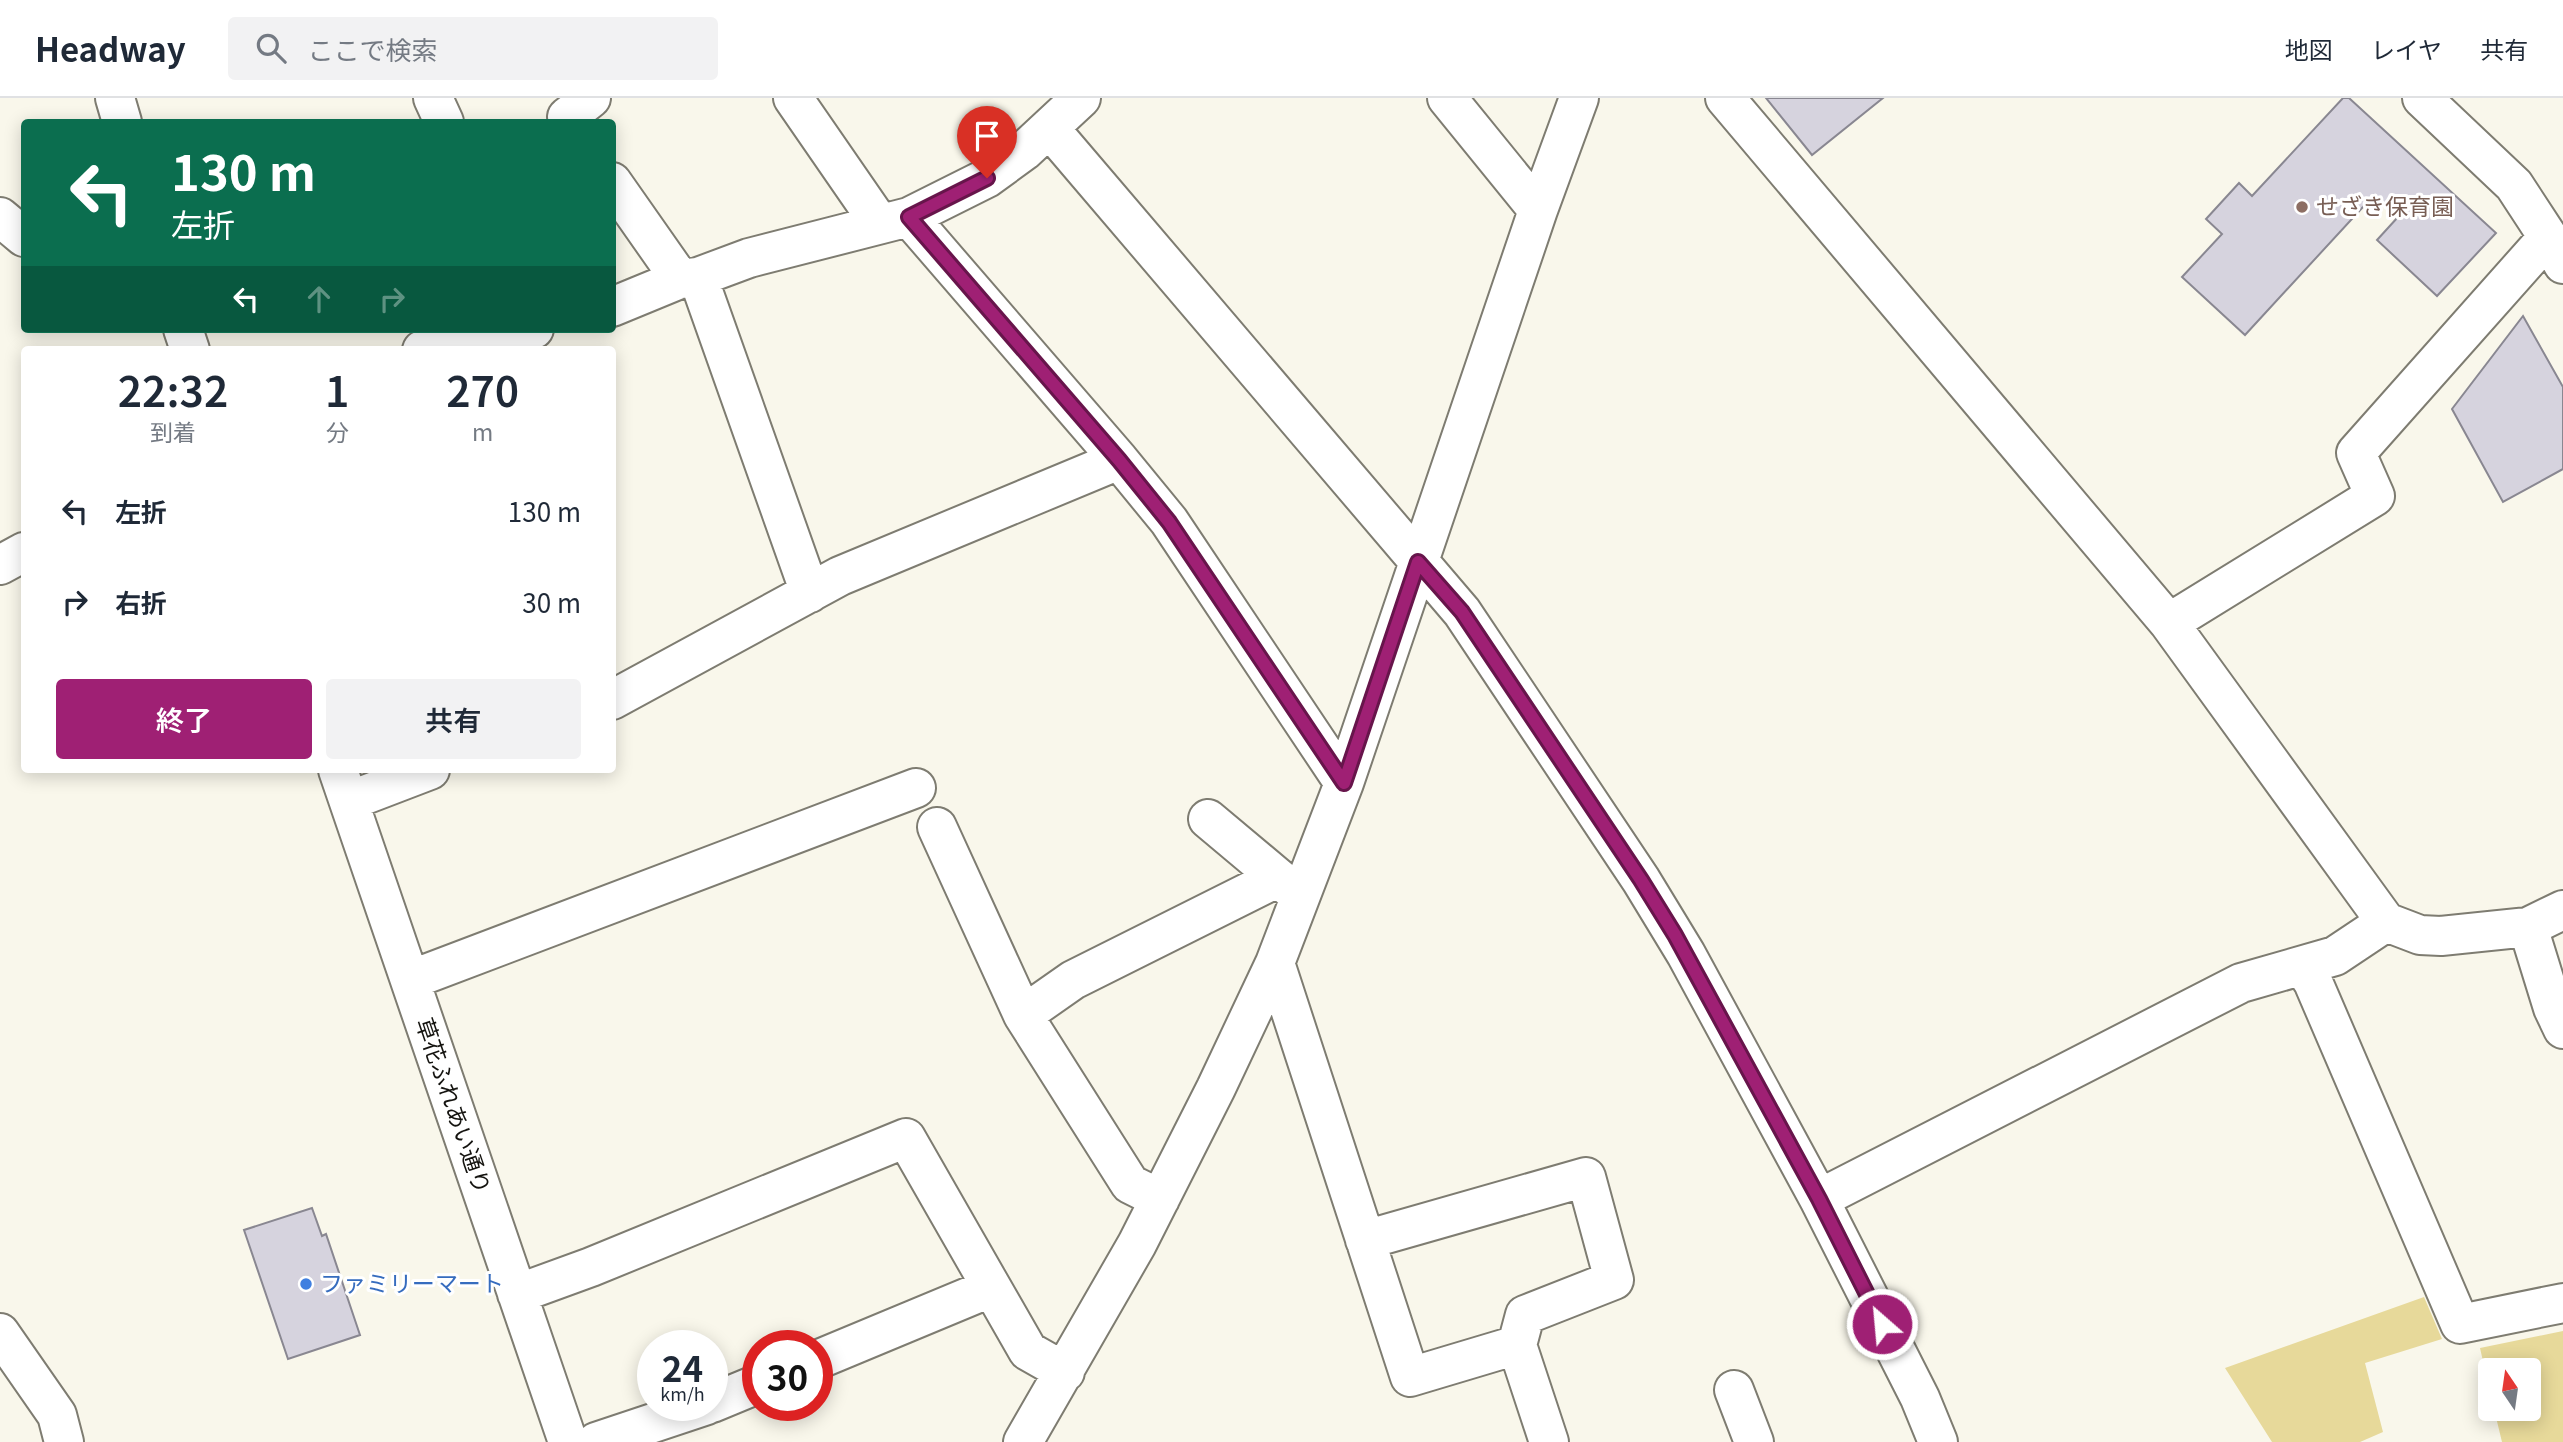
<!DOCTYPE html>
<html lang="ja">
<meta charset="utf-8">
<style>
:root{--surface:#fff;--page:#f2f2f3;--text:#1f2937;--muted:#747a83;--line:#e0e1e3;--accent:#9f2074}
body{margin:0;font-family:Georgia,"Noto Sans JP",serif;background:var(--page);color:var(--text);height:100vh;display:flex;flex-direction:column;font-size:26px;white-space:nowrap}
*{box-sizing:border-box;margin:0}
p{font-size:23px;color:var(--muted)}
.icon{flex:none;width:38px;height:38px;fill:none;stroke:currentColor;stroke-width:2;stroke-linecap:round;stroke-linejoin:round}
.map{position:relative;flex:1;overflow:hidden}
.drawer{position:absolute;left:21px;top:248px;width:595px;height:427px;display:flex;flex-direction:column;background:var(--surface);border-radius:7px;box-shadow:0 4px 18px #0003}
.drawer>*{flex:none}
.top-card{position:absolute;left:21px;top:21px;width:595px;height:214px;border-radius:7px;box-shadow:0 4px 18px #0003;background:#0b6e4f;color:#fff;overflow:hidden}
.needle{width:46px;rotate:347deg}
.tools{position:absolute;left:2478px;top:1260px;display:grid;gap:14px}
.tools a{display:grid;place-items:center;width:63px;height:63px;border-radius:7px;background:var(--surface);box-shadow:0 4px 18px #0003;font-size:35px}
.speed{position:absolute;left:637px;top:1232px;display:flex;gap:14px;font-size:35px;font-weight:700;text-align:center}
.speed>*{display:grid;place-content:center;width:91px;height:91px;border-radius:50%;background:var(--surface);box-shadow:0 4px 18px #0003;line-height:1}
.speed small{font-size:18px;font-weight:400}
.speed .limit{border:10px solid #d22;background:#fff;color:#111}
.pin{position:absolute;display:grid;place-items:center;width:60px;height:60px;color:#fff;margin:-72px -30px;border-radius:50% 50% 50% 0;rotate:-45deg;box-shadow:0 0 7px #0007}
.pin .icon{rotate:45deg}
.me{position:absolute;width:77px;margin:-38px;rotate:333deg;stroke-linejoin:round;filter:drop-shadow(0 0 5px #0008)}
.turn{display:flex;align-items:center;gap:24px;height:147px;padding:0 35px;font-size:32px}
.turn .icon{width:91px;height:91px;stroke-width:2.5}
.turn b{display:block;font-size:49px;line-height:60px}
.lanes{display:flex;align-items:center;height:66px;padding:0 35px;background:#0003;justify-content:center;gap:35px;direction:ltr}
.lanes .off{opacity:.35}
.eta{display:flex;justify-content:space-evenly;align-items:center;height:119px;text-align:center}
.eta b{font-size:42px;font-weight:600;line-height:49px}
.cta{display:flex;gap:14px;margin-top:auto;padding:14px 35px}
.cta a{flex:1;height:80px;border-radius:7px;background:var(--accent);color:#fff;font-size:28px;font-weight:600;line-height:80px;text-align:center}
.cta a+a{background:var(--page);color:var(--text)}
ul{padding:0;list-style:none}
li{display:flex;align-items:center;gap:21px;height:91px;padding:0 35px}
li div{flex:1}
li b{display:block;font-size:26px}
li em{font-style:normal}
header{display:flex;align-items:center;gap:42px;box-sizing:border-box;height:98px;padding:0 35px;background:var(--surface);border-bottom:2px solid var(--line)}
header strong{font-size:33px}
nav{display:flex;gap:38px;margin-inline-start:auto;font-size:24px}
.search{width:490px;height:63px;background:var(--page);display:flex;align-items:center;gap:18px;box-sizing:border-box;padding:0 24px;border-radius:7px;color:var(--muted);font-size:26px}
.map>svg:first-child{display:block}
</style>
<header>
<strong>Headway</strong>
<div class="search"><svg class="icon" aria-label="search" viewBox="0 0 24 24"><circle cx="10" cy="10" r="6"/><path d="M15 15l6 6"/></svg>ここで検索</div>
<nav><a>地図</a><a>レイヤ</a><a>共有</a></nav>
</header>
<div class="map">
<svg width="2563" height="1344" viewBox="0 0 2563 1344">
<rect width="100%" height="100%" fill="#f9f7eb"/>
<path fill="#e7d99a" d="M2424,1199L2442,1241L2365,1265L2383,1334L2360,1344H2272L2225,1270Z
M2563,1233V1344H2502L2494,1311H2529V1272H2490V1294L2480,1250Z"/>
<path fill="#d6d3de" stroke="#898791" stroke-width="2" d="M1766,0H1883L1812,57Z
M2343,0H2349L2496,135L2437,198L2377,142L2398,119L2374,97L2245,237L2182,179L2222,136L2206,121L2239,85L2252,98Z
M2523,218L2563,289V371L2503,404L2452,311Z
M312,1110L322,1138L326,1136L360,1237L288,1261L244,1132Z"/>
<g fill="none" stroke-linecap="round" stroke-linejoin="round">
<defs>
<path id="minor" d="M115,0L122,24
M433,0L444,24
M793,0L880,126
M1447,0L1538,112
M1725,0L2169,525L2386,824L2420,837L2441,838L2528,829L2563,812
M2422,0L2514,87L2548,139L2563,166
M571,24L567,19L591,0
M1050,31L1462,514L1641,782L1686,856L1819,1101L1920,1300L1938,1344
M612,84L680,181
M0,119L24,139
M909,119L1119,362L1169,423L1344,685
M698,179L810,495
M612,209L680,181L698,179L749,160L909,119L987,80L1024,53L1081,0
M183,231L190,252
M422,252L490,241L534,231
M0,467L24,454
M2169,525L2375,398L2356,355L2548,139
M612,602L840,478L1119,362
M338,672L568,1344
M349,703L430,672
M1208,721L1295,794
M937,729L1023,917
M2528,829L2553,910L2563,931
M1275,865L1410,1279L1517,1247L1549,1344
M2303,869L2313,884L2460,1226L2563,1205
M410,882L916,690
M1160,1101L1130,1086L1023,917L1073,882L1277,780
M1819,1101L2241,885L2335,858L2386,824
M1365,1142L1586,1079L1614,1182L1525,1217L1517,1247
M517,1196L591,1169L906,1040L1028,1253L1065,1274
M0,1235L57,1317L64,1344
M817,1262L990,1190
M1734,1292L1754,1344
M712,1305L758,1286
M596,1344L707,1307
M1023,1344L1137,1146L1216,990L1275,865L1344,685L1538,112L1579,0"/>
</defs>
<use href="#minor" stroke="#7e7c71" stroke-width="42"/>
<use href="#minor" stroke="#fff" stroke-width="38"/>
</g>
<g fill="none" stroke-linecap="round" stroke-linejoin="round">
<defs>
<path id="route" d="M987,80L909,119L1119,362L1169,424L1344,685L1418,464L1462,514L1641,782L1675,837L1819,1101L1882,1226"/>
</defs>
<use href="#route" stroke="#67154b" stroke-width="18"/>
<use href="#route" stroke="#9f2074" stroke-width="12"/>
</g>
<circle fill="#8d6e63" stroke="#fff" stroke-width="2.5" cx="2302" cy="109" r="7"/>
<circle fill="#3f7fe0" stroke="#fff" stroke-width="2.5" cx="306" cy="1186" r="7"/>
<g text-anchor="middle" stroke-width="6" stroke-linejoin="round" paint-order="stroke">
<g font-size="23" fill="#785e54" stroke="#fff" text-anchor="start">
<text x="2316" y="117">せざき保育園</text>
</g>
<g font-size="23" fill="#14130f" stroke="#fff">
<text transform="translate(453 1008) rotate(71)" y="8">草花ふれあい通り</text>
</g>
<g font-size="23" fill="#366cbe" stroke="#fff" text-anchor="start">
<text x="320" y="1194">ファミリーマート</text>
</g>
</g>
</svg>
<div class="tools">
<a><svg class="needle" viewBox="-14 -14 28 28"><path d="M0-13l5 13h-10z" fill="#e53935"/><path d="M0 13l5-13h-10z" fill="#747a83"/></svg></a>
</div>
<div class="speed"><div>24<small>km/h</small></div><div class="limit">30</div></div>
<div class="pin" style="left:987px;top:80px;background:#d93025"><svg class="icon" aria-label="arrive" viewBox="0 0 24 24"><path d="M6 21V4h12l-3 4 3 4H6"/></svg></div>
<svg class="me" style="left:1882px;top:1226px" viewBox="-20 -20 40 40"><circle r="17" fill="#9f2074" stroke="#fff" stroke-width="3"/><path d="M0-11L8 9 0 5-8 9z" fill="#fff"/></svg>
<div class="top-card">
<div class="turn"><svg class="icon" aria-label="left" viewBox="0 0 24 24"><path d="M17 20v-9H6M10 6l-5 5 5 5"/></svg><div><b>130 m</b>左折</div></div>
<div class="lanes"><svg class="icon" aria-label="left" viewBox="0 0 24 24"><path d="M17 20v-9H6M10 6l-5 5 5 5"/></svg><svg class="icon off" aria-label="ahead" viewBox="0 0 24 24"><path d="M12 20V5M6 11l6-6 6 6"/></svg><svg class="icon off" aria-label="right" viewBox="0 0 24 24"><path d="M7 20v-9h11M14 6l5 5-5 5"/></svg></div>
</div>
<section class="drawer">
<div class="eta">
<div><b>22:32</b><p>到着</p></div>
<div><b>1</b><p>分</p></div>
<div><b>270</b><p>m</p></div>
</div>
<ul>
<li><svg class="icon" aria-label="left" viewBox="0 0 24 24"><path d="M17 20v-9H6M10 6l-5 5 5 5"/></svg><div><b>左折</b></div><em>130 m</em></li>
<li><svg class="icon" aria-label="right" viewBox="0 0 24 24"><path d="M7 20v-9h11M14 6l5 5-5 5"/></svg><div><b>右折</b></div><em>30 m</em></li>
</ul>
<div class="cta"><a>終了</a><a>共有</a></div>
</section>
</div>
